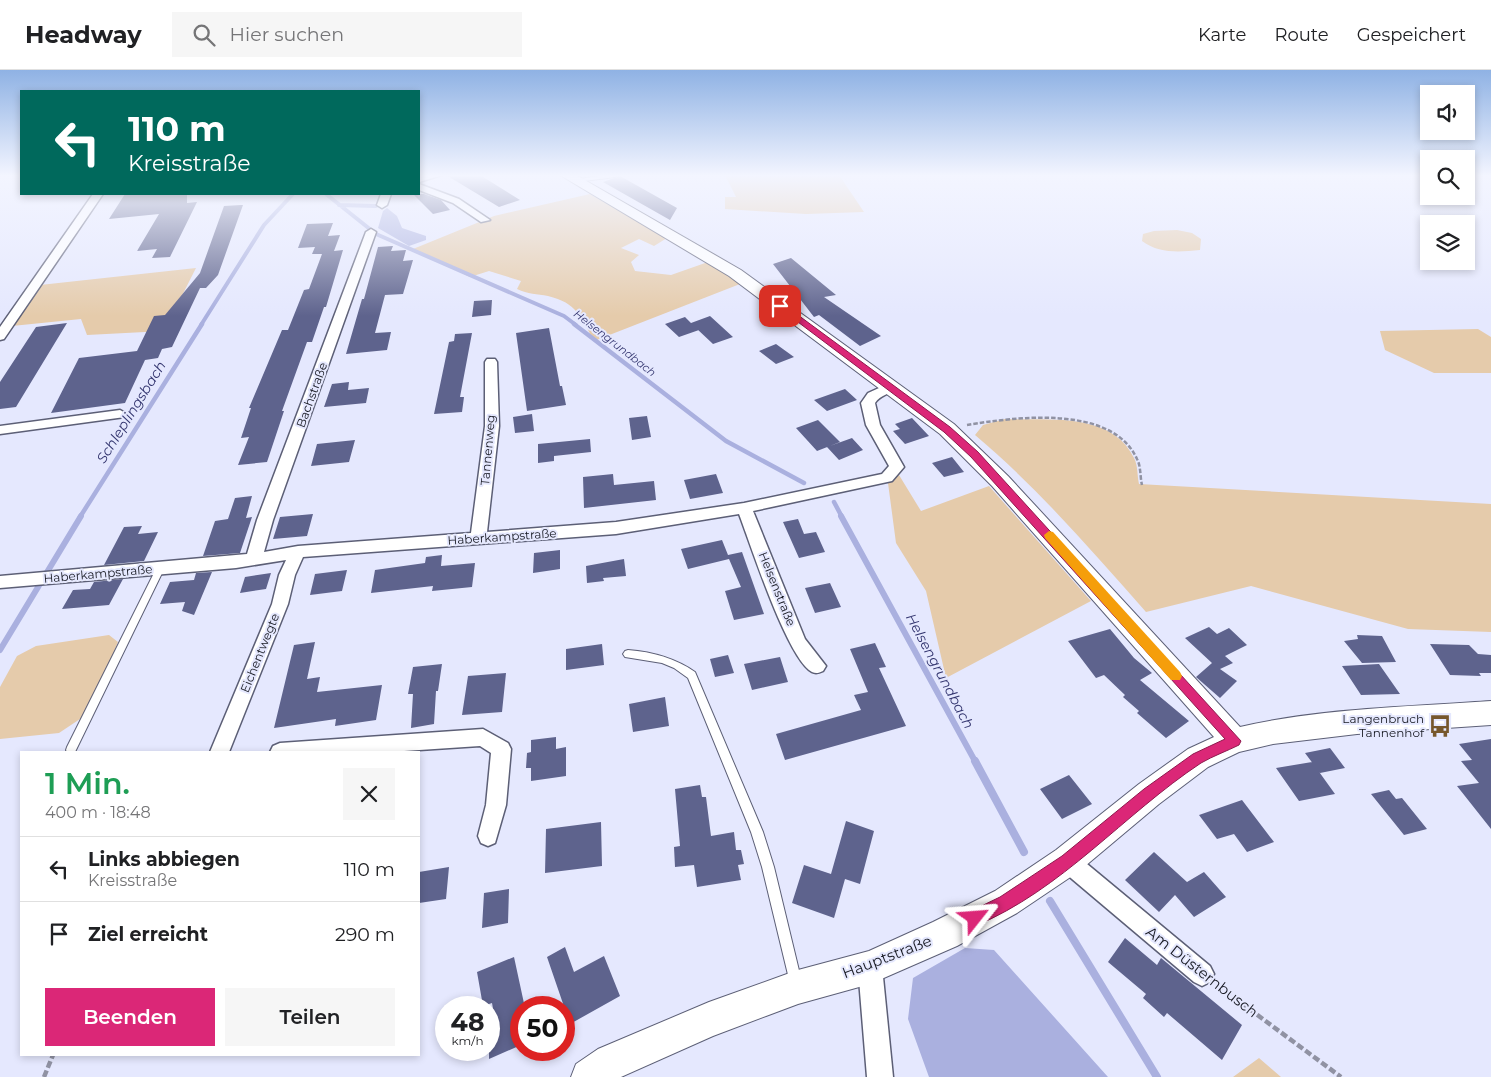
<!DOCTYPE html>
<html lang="de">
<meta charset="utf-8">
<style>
:root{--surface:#fff;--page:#f6f6f6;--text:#202124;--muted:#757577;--line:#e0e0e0;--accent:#db2777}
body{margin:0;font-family:Montserrat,sans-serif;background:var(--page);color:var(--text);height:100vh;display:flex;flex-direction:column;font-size:19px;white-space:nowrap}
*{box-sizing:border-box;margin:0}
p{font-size:16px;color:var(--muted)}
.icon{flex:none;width:28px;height:28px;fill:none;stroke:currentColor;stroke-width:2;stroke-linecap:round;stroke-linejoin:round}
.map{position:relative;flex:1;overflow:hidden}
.drawer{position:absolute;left:20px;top:681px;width:400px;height:305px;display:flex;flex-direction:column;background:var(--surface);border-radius:0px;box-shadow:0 2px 8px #0003}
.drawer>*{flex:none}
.banner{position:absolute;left:20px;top:20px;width:400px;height:105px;border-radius:0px;box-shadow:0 2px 8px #0003;background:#00695c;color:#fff;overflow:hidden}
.controls{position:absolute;left:1420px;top:15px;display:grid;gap:10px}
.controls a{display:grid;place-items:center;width:55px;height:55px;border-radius:0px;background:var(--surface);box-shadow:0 2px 8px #0003;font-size:25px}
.speed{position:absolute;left:435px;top:926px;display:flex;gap:10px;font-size:25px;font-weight:700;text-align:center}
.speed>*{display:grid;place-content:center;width:65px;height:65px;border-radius:50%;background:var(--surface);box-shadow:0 2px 8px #0003;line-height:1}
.speed small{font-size:12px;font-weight:400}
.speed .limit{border:8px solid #d22;background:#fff;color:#111}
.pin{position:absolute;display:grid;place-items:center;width:42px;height:42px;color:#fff;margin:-21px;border-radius:10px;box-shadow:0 2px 8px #0006}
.me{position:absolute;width:55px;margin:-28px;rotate:62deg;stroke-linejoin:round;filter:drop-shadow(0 0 4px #0008)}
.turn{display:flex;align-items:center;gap:18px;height:105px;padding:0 25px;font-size:22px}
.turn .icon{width:65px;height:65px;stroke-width:2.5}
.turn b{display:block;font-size:35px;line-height:42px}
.round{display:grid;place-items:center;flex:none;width:52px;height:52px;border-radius:0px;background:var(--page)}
.head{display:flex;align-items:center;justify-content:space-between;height:85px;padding:0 25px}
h1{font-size:30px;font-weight:600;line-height:38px;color:#1e9e55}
.primary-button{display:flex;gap:10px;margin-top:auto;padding:10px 25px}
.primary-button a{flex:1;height:58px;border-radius:0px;background:var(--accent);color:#fff;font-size:20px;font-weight:600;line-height:58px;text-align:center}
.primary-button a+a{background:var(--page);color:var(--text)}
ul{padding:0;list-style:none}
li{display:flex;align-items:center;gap:15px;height:65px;padding:0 25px;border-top:1px solid var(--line)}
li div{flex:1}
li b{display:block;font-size:19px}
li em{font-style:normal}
header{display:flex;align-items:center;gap:30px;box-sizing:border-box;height:70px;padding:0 25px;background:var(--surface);border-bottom:1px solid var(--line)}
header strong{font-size:24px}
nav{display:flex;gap:28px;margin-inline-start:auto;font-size:18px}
.search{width:350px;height:45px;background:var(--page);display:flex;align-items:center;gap:12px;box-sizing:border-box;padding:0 18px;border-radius:0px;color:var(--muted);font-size:19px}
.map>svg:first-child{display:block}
</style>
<header>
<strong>Headway</strong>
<div class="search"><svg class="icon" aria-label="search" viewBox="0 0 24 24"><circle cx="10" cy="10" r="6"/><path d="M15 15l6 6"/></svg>Hier suchen</div>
<nav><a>Karte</a><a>Route</a><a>Gespeichert</a></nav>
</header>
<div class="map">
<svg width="1491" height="1007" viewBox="0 0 1491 1007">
<rect width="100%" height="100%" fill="#e5e8fe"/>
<path fill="#e5cbab" d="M725,105H839L864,142L806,144L725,139V127H736Z
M590,124L667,168L654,176L639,169L621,178L639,185L631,192L635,201L671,205L708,192L740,214L594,271C581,247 577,233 548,226C537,224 528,224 517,219L521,211L489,201L470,207L413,179L494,146Z
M1177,160L1192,163L1201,169L1200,180C1180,182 1159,184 1142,171L1143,164L1154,161Z
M196,198L164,261L87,265L81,249L12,256L40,215Z
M1478,259L1491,267V303H1434L1385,280L1380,261Z
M1005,349C1048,351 1111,341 1134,388C1138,395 1137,406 1139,414L1491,434V562L1408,559L1251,516L1146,542C1092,481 1038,418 975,365L983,355Z
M899,405L921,441L989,416L1091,531L946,608L926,521L896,473L888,413Z
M109,565L118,572L89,643L59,663L0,669V617L17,586L36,576Z
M1259,988L1281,1007H1233Z"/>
<path fill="#aab0df" d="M387,138L397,146L402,158L426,166V170L409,176L378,158L383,141Z
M965,878L994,880L1108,1007H929L908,949L913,908Z"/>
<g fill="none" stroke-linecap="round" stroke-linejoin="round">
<path stroke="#aab0df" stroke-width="4" d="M326,124L376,164L564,246L576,255
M339,135L376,136
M201,255L264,155L293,124"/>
<path stroke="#aab0df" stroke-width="4.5" d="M574,254L726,371L804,413
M834,432L842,447
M80,447L202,254"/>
<path stroke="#aab0df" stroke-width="6" d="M841,446L976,693
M0,580L81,446"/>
<path stroke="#aab0df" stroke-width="8" d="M975,691L1024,782
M1050,831L1157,1007"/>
</g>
<path fill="#5e638d" d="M446,105H480L520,130L499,137Z
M620,106L677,138L670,150L603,112Z
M125,124H187V133L197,132L170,187L152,188L157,179L137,181L159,144L109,149Z
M413,124H424L441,130L450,140L433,144Z
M241,135H243L218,205L206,218H200L172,277L162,279L158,288L145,290L125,333L51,343L79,288L137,281L154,246L165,245L200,203L224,136Z
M333,153L328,166L340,165L334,181L343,180L326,237H324L312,272H307L282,341H284L267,392L238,395L249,367L241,368L251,338H249L282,260H288L304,220L309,219L322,184H312L315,177L298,178L307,154Z
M393,176L391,181L406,180L403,191L413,190L403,224L385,225L375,263L391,262L387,280L346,284L362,229H364L378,177Z
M791,188L836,225L824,227L881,266L860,276L819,245L814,247L773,194Z
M492,230L491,245L472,247L474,231Z
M710,246L733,267L713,274L696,258L699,260L679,267L665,254L685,247L691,253Z
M67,253L16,337L0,339V312L36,257Z
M549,258L560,316H562L566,335L527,341L516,263Z
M472,263L460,327H464L462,342L434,344L449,272L454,271L455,264Z
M776,274L794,287L776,294L759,281Z
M349,312L348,320L369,318L366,333L324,337L332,314Z
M845,319L857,330L827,341L814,330Z
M532,344L534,361L515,363L513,347Z
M647,346L651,367L632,370L629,348Z
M912,348L929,366L905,374L893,361L900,359L895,354Z
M818,350L840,372L817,381L796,358Z
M852,368L863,380L839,390L827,377Z
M590,369L591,382L554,386V391L538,393V374Z
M355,370L349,392L311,396L317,374Z
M952,387L964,402L944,407L932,393Z
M613,404L614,415L654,411L656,430L584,438L583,407Z
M716,404L723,423L690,429L684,410Z
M252,426L246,448L252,447L240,483L203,486L215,451L228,449L235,428Z
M313,444L307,466L273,469L280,447Z
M798,449L804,464L816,462L825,482L799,488L783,452Z
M142,456L138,464L158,462L144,491L104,495L124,457Z
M722,470L728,485L742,482L764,544L734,550L725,521L741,517L729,489L688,499L681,479Z
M560,480V499L533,503L534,483Z
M442,485L441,496L475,493L472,517L432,521L433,516L371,523L375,500L425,493L426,487Z
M624,489L626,506L603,508L604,511L587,513L586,496Z
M347,500L342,521L310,525L315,504Z
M212,502L194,545L182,541L185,532L160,534L170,512L194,510L196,503Z
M271,503L266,519L240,523L245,507Z
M123,509L109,535L62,539L73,520L90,519L94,512Z
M830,513L841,537L815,543L805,518Z
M1209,557L1217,564L1229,558L1247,575L1225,586L1233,593L1220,599L1237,611L1220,628L1196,607L1212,593L1185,568Z
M1110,559L1134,588L1152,603L1140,610L1189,651L1166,668L1137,643L1139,641L1123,627L1125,625L1104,605L1096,608L1068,571Z
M1357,565L1382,566L1396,592L1362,593L1344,571L1358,569Z
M315,572L307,609L320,607L317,622L382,615L376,650L335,656L336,649L274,658L294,575Z
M875,573L886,597L879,598L906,656L785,690L776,664L861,640L854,625L868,622L850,579Z
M602,574L604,595L566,600V579Z
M1430,574L1469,575L1478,584L1491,585V603H1479L1481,606L1450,605Z
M728,585L734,603L715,607L710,589Z
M780,587L788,612L752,620L744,594Z
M442,594L438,621H436L434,654L411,658L413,624H408L413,597Z
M1379,594L1400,624L1361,625L1342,596Z
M506,603L502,642L462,645L468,606Z
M665,627L669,656L633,662L629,634Z
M556,667V679L566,677V706L531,711V698H526L527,683L531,682V670Z
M1491,669V759L1457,716L1479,713L1461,691L1472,690L1459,674Z
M1330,678L1345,698L1320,703L1305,683Z
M1312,692L1335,724L1299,731L1276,698Z
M1069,705L1092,734L1062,749L1040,719Z
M700,715L702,727H706L711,766L734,762L736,780H741L744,794L738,795L741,810L697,817L694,795L675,797L674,777L680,776L675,719Z
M1389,720L1396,729L1402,728L1427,759L1404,765L1371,724Z
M1242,730L1274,772L1247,782L1234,764L1217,769L1199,745Z
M846,751L874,761L860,814L845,809L834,848L792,833L804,795L831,804Z
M601,752L602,796L545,803L546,759Z
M1154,782L1187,812L1204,802L1226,827L1194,847L1175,825L1159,842L1125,810Z
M449,797L446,829L419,833V802Z
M509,819L508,853L482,858L484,823Z
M1125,868L1157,895L1161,888L1242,955L1222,990L1167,943L1164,947L1143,928L1146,924L1108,892Z
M565,877L574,902L604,886L620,926L570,954L547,887Z
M514,887L525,938H521V975L489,989V965L497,961L492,933L483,936L477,902Z"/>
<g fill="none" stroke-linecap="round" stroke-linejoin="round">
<defs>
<path id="lane" d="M605,105H618L615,107L576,112L573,110Z
M160,496L164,499L75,682H67L66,680L67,677L156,499Z
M628,580C653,582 675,588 695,602L763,762L774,797L802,913L800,917L796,919L792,917L790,913L762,797L751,762L688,608L674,598L662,593L625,587L623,584L625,581Z"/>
<path id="street" d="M426,105H442L419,112V106Z
M419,114L459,129L490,150L481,152L453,133L419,120Z
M93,124H103L4,269L0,270V257Z
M381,124H391L387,135L382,138L377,135Z
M371,159L376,162L273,450L264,482L298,476L471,463L485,356V292L487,289H495L497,292L499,356L487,462L616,452L744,433L882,404L889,396L866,355L861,333L868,323L890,313L896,317C891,324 880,325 875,333L880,355L904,397L892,411L753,441L805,569L826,596L823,601C819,603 816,604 812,602C787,588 751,475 739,444L616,464L303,487L295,505L288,534L229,682H210L272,534L279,505L286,490L236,498L0,518V506L247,484L257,450L366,162Z
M120,340L127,344L125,347L0,364V356Z
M483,659L508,673L511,679L506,735L495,773L488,776L481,773L478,766L486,735L491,683L480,676L389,682H270L273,676L280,673Z
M1067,780L1075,784L1210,896L1214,904L1210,912L1202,916L1194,912L1059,798L1056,791L1059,784Z
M870,885L878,889L882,897L893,1007H867L858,897L862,889Z"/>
<path id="secondary" d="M560,105H576L741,200L954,354L1008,406L1240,657C1322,638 1407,637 1491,631V655L1357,664L1273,674L1239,682L1208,697L1159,734L1078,802L1017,843L957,876L870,914L798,934L713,966L621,1007H571L576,994L598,979L709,932L798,900L869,881L933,852L995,821L1056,780L1139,714L1188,679L1214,667L992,416L940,364L729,206Z"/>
</defs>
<use href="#lane" stroke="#5c5f76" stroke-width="2"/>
<use href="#street" stroke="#5c5f76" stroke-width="3"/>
<use href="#secondary" stroke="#5c5f76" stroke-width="2"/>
<path stroke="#9092a3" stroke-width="2.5" stroke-dasharray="4.5 2" stroke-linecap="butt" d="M967,355C1015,347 1112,334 1137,389C1141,396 1140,407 1142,415"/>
<path stroke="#9092a3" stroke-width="4.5" stroke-dasharray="7 3" stroke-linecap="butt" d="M1217,915L1341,1007
M44,1007L53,985"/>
<use href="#lane" fill="#fff" fill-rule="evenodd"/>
<use href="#street" fill="#fff" fill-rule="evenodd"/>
<use href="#secondary" fill="#fff" fill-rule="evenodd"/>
</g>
<linearGradient id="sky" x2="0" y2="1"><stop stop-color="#8fb2e4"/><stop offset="0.43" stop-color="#f3f5ff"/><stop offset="1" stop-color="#f3f5ff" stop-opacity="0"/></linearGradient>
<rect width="1491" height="246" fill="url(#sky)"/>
<path fill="#db2777" stroke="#8e194d" d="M778,234H783L950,357L978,382L1241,671L1239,675C1227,681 1213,686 1201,693C1124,744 1062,820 975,856L969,854L967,848L969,842L1000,827L1062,786L1144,719L1193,684L1225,669L971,387L944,362L778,237Z"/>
<path fill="#f59e0b" d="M1049,461L1053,462L1180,602L1182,606L1180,610H1171L1045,468L1044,465Z"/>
<defs>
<symbol id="bus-bare" viewBox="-9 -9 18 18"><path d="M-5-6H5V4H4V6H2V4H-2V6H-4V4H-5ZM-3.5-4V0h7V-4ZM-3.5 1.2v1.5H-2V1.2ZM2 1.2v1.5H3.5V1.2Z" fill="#76572c" stroke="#e5e8fe" stroke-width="2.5" paint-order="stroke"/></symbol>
</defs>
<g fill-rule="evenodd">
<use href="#bus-bare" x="1424" y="640" width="32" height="32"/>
</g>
<g text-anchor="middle" stroke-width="4" stroke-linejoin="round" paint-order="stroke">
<g font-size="11" font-style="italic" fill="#33356f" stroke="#e5e8fe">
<text transform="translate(615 273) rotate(38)" y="4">Helsengrundbach</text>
</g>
<g font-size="12" fill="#171922" stroke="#e5e8fe">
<text transform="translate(312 325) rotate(-70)" y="4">Bachstraße</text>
<text transform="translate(488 380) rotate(-85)" y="4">Tannenweg</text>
<text transform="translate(502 467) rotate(-4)" y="4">Haberkampstraße</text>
<text transform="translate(98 504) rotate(-5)" y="4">Haberkampstraße</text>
<text transform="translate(777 519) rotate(68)" y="4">Helsenstraße</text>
<text transform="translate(260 583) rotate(-68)" y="4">Eichentwegte</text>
</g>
<g font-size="12" fill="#171922" stroke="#e5e8fe" text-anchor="end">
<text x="1424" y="653">Langenbruch<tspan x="1424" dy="14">Tannenhof</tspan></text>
</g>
<g font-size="14" font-style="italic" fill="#33356f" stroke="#e5e8fe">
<text transform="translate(131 342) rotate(-58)" y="5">Schleplingsbach</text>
<text transform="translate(940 601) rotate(62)" y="5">Helsengrundbach</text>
</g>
<g font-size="15" fill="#171922" stroke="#e5e8fe">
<text transform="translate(887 887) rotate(-21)" y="5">Hauptstraße</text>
<text transform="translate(1202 902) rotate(38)" y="5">Am Düsternbusch</text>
</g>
</g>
</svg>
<div class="controls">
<a><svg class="icon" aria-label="sound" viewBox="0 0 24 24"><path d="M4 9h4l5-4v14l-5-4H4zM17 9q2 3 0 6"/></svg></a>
<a><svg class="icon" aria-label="search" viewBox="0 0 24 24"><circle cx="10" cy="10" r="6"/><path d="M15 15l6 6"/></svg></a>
<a><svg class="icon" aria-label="layers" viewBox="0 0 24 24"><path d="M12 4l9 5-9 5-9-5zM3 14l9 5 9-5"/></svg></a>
</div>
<div class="speed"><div>48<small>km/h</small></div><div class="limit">50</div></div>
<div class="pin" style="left:780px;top:236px;background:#d93025"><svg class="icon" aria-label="arrive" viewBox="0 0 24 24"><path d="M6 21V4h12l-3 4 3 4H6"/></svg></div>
<svg class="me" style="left:975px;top:848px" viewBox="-20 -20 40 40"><path d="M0-17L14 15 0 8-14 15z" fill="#db2777" stroke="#fff" stroke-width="4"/></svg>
<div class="banner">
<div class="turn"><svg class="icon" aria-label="left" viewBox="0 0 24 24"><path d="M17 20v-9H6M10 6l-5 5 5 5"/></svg><div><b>110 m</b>Kreisstraße</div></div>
</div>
<section class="drawer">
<div class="head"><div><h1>1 Min.</h1><p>400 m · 18:48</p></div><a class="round"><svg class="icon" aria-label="close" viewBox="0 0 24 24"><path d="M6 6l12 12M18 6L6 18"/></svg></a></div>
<ul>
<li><svg class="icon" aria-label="left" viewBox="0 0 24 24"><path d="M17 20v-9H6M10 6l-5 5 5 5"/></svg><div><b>Links abbiegen</b><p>Kreisstraße</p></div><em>110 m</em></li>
<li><svg class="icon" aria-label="arrive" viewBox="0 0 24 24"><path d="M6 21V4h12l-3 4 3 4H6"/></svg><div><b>Ziel erreicht</b></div><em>290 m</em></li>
</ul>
<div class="primary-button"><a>Beenden</a><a>Teilen</a></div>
</section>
</div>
